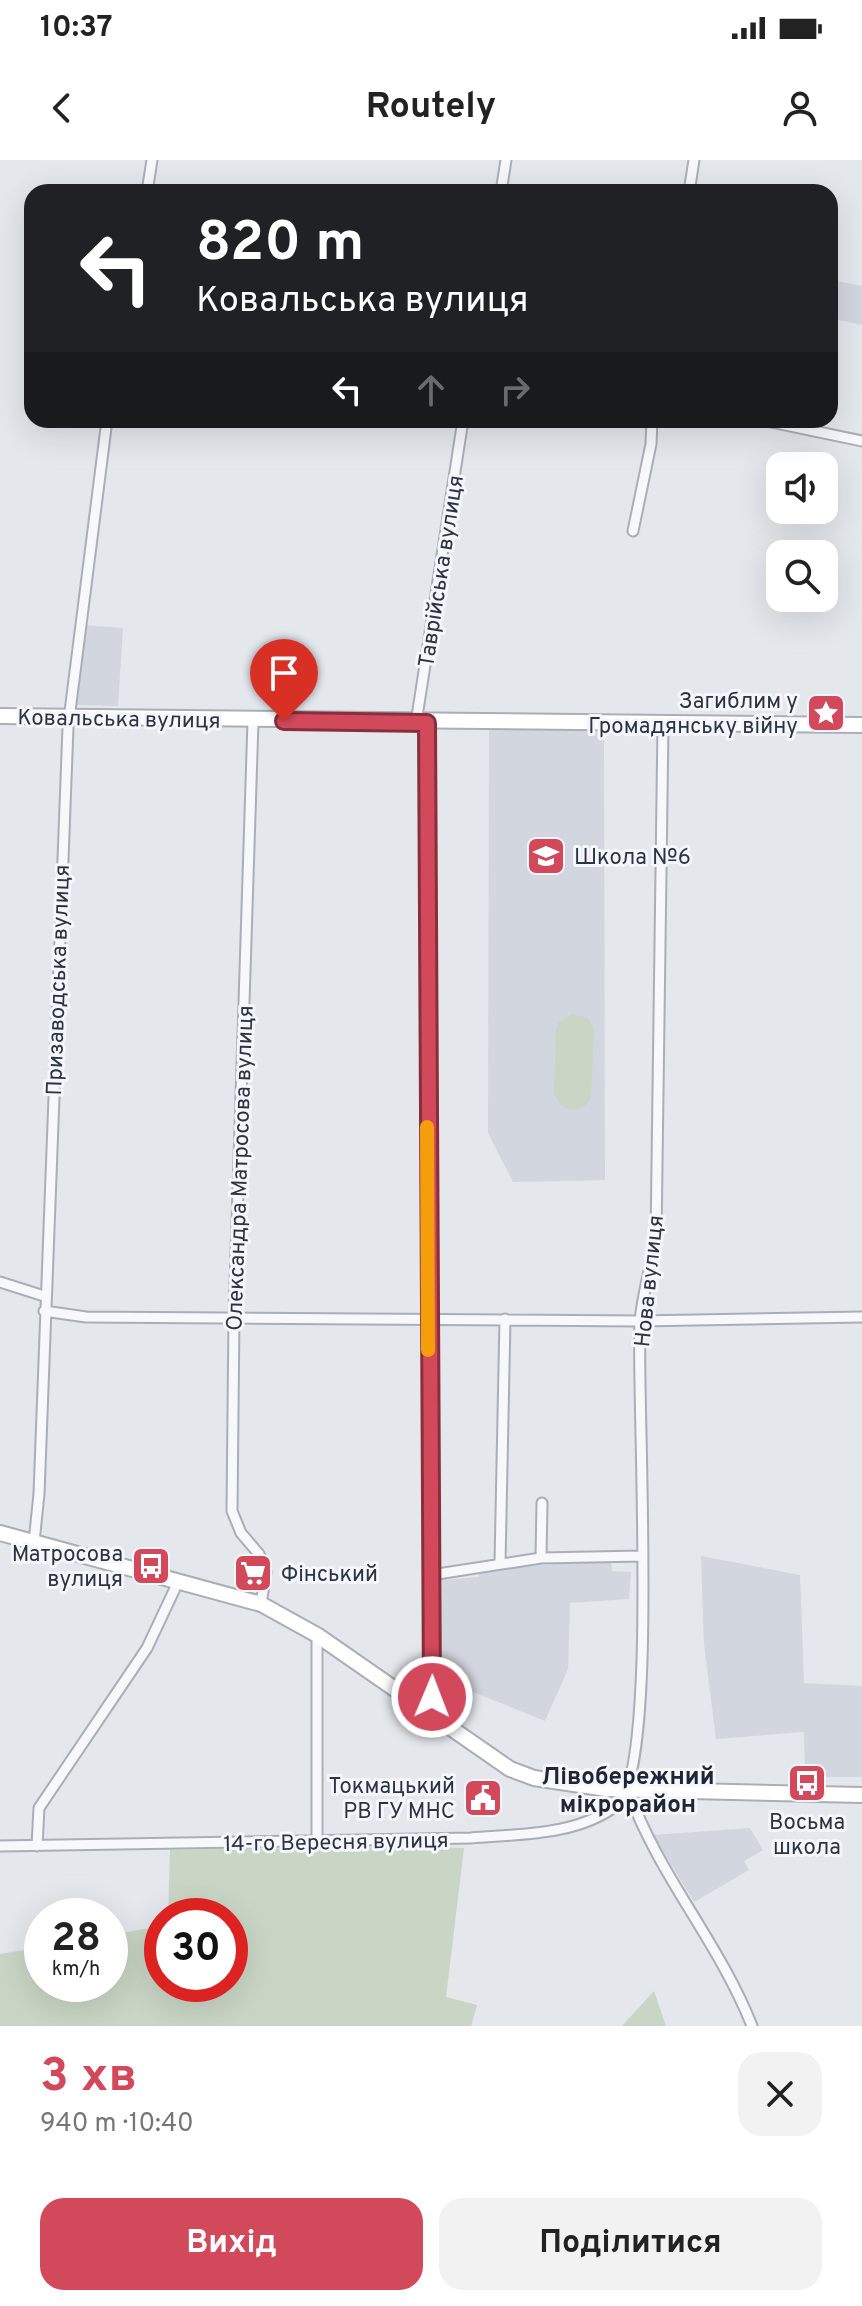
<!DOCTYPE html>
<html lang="uk">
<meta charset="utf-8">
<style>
:root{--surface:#fff;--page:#f2f2f2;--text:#222;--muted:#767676;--accent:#d1495b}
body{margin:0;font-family:Overpass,sans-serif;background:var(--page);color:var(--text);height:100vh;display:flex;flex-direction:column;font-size:30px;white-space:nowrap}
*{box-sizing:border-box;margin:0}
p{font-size:26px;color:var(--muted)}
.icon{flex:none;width:44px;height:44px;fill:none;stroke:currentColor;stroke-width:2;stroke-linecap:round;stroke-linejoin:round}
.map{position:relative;height:1866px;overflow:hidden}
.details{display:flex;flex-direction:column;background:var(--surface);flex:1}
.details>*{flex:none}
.top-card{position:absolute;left:24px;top:24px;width:814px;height:244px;border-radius:24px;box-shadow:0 8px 32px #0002;background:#202124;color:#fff;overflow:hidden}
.controls{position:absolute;left:766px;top:292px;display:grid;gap:16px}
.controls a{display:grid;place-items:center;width:72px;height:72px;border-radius:16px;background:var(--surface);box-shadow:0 8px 32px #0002;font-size:40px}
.speed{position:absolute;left:24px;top:1738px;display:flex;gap:16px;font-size:40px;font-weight:700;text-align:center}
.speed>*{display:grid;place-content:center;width:104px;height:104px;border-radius:50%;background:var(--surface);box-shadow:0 8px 32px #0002;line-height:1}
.speed small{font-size:20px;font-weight:400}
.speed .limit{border:12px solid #d22;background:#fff;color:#111}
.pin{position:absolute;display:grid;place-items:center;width:68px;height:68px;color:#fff;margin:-82px -34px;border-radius:50% 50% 50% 0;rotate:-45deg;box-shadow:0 0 8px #0007}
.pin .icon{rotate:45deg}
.me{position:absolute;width:88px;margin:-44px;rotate:1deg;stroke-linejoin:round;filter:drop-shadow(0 0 6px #0008)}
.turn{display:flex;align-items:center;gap:28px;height:168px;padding:0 40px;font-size:36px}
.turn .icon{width:104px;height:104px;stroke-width:2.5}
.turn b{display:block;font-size:56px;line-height:68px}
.lanes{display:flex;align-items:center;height:76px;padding:0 40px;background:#0003;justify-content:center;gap:40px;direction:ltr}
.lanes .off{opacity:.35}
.round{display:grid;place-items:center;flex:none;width:84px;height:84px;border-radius:24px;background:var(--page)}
.headline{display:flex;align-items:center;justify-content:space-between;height:136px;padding:0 40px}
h1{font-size:48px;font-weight:700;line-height:60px;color:var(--accent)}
.primary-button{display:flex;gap:16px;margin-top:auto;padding:16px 40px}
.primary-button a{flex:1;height:92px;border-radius:24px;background:var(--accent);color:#fff;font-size:32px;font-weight:700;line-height:92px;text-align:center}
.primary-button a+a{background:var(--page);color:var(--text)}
.status{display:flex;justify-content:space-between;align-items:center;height:56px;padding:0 40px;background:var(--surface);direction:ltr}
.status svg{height:22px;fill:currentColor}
header{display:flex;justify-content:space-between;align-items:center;height:104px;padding:0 40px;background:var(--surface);font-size:36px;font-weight:700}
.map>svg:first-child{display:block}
</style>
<div class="status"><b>10:37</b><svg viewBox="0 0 49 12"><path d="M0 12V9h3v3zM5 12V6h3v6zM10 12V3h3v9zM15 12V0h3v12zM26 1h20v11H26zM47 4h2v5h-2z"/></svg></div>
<header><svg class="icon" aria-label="back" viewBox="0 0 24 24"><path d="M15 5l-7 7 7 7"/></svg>Routely<svg class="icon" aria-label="person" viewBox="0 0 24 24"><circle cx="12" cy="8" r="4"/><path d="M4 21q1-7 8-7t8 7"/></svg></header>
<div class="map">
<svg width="862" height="1866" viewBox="0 0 862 1866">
<rect width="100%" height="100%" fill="#e4e7ec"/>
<path fill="#d2d6de" d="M830,120L862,126V165L830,158Z
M82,465L123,468L118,546L74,545Z
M604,569L605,1020L513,1022L488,973L489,570Z
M701,1396L800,1415L804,1523L862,1526V1617H805L804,1572L716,1579L704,1484Z
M611,1401L612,1411L631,1412L629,1439L570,1443L568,1509L545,1561L441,1519L442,1420L479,1417L480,1409Z
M750,1668L763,1690L744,1701L749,1710L694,1742L653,1675Z"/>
<path fill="#c9d6c5" d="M572,854L588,858L594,870L591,939C583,950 573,953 561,946L554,934L556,871L558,863Z
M379,1686L464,1688L446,1837L477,1845L471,1866H0V1794L42,1787V1824H110V1775L162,1766V1824H230V1756H168L170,1690Z
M654,1831L666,1866H622Z"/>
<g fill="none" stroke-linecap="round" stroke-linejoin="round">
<defs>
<path id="street" d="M147,32L152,0
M501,32L506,0
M689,32L694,0
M761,260L862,281
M633,371L651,284L652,260
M253,561L234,1155L232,1351L241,1373L259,1394L266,1412L261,1444
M416,563L463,260
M427,563L428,1160L433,1517L428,1555
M0,1122L44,1136
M44,1151L86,1157L640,1161L862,1157
M34,1382L39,1334L68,567L107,260
M541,1398L542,1343
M500,1403L505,1159
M431,1415L541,1398L641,1396
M317,1475V1680
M628,1630C658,1715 719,1782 752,1866
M0,1686L471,1678C518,1674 577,1676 617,1645C660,1611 636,1235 640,1162C642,1135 651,1106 656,1079L663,564
M37,1686L39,1648L147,1488L178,1422"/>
<path id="secondary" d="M0,556L862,565
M0,1373L261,1444L317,1475L510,1609L534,1618L607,1629L862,1635"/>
</defs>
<use href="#street" stroke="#a9aeb7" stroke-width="13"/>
<use href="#secondary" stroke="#a9aeb7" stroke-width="18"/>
<use href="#street" stroke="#f7f8fa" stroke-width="9"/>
<use href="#secondary" stroke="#fff" stroke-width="14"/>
</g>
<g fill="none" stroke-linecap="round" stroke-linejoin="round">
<defs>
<path id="route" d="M284,561L427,563L432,1537"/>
</defs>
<use href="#route" stroke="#882f3b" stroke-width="20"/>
<use href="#route" stroke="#d1495b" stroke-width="14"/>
<path stroke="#f59e0b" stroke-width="14" d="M427,967L428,1190"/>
</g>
<defs>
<symbol id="sight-square" viewBox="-11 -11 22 22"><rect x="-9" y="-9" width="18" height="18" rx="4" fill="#d1495b" stroke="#f4f6f9"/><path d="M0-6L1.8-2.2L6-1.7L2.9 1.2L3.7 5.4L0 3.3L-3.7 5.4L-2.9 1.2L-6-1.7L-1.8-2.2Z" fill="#fff"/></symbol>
<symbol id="school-square" viewBox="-11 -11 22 22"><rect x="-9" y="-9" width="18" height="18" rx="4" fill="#d1495b" stroke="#f4f6f9"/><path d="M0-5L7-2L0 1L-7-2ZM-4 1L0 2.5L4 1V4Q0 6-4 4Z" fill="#fff"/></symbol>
<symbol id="bus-square" viewBox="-11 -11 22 22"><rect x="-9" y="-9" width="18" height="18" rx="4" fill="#d1495b" stroke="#f4f6f9"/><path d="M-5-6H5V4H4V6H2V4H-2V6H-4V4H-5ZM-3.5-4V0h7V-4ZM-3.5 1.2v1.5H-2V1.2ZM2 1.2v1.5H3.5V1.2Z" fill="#fff"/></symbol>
<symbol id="supermarket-square" viewBox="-11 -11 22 22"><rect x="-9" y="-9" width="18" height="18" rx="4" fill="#d1495b" stroke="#f4f6f9"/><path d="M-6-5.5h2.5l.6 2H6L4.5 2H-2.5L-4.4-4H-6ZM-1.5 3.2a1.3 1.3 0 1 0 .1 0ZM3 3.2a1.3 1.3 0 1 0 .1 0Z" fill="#fff"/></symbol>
<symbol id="civic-square" viewBox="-11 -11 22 22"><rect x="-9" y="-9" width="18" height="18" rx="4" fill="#d1495b" stroke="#f4f6f9"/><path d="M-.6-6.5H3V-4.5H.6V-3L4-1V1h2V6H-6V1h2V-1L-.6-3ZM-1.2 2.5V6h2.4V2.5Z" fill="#fff"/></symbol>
</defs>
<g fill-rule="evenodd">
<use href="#sight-square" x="804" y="531" width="44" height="44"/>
<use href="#school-square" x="524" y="674" width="44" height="44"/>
<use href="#bus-square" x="129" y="1384" width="44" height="44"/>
<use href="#supermarket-square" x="231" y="1391" width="44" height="44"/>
<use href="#bus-square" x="785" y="1601" width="44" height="44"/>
<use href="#civic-square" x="461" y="1616" width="44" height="44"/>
</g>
<g text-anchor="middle" stroke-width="6" stroke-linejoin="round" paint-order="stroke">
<g font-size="22" fill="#2b3445" stroke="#f4f6f9">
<text transform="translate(440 411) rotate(-81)" y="8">Таврійська вулиця</text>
<text transform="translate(119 558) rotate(1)" y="8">Ковальська вулиця</text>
<text transform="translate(57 820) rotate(-88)" y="8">Призаводська вулиця</text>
<text transform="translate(239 1008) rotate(-88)" y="8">Олександра Матросова вулиця</text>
<text transform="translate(648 1121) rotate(-84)" y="8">Нова вулиця</text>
<text transform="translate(336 1681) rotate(-1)" y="8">14-го Вересня вулиця</text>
</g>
<g font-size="22" fill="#2b3445" stroke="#f4f6f9" text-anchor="end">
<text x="798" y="548">Загиблим у<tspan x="798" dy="25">Громадянську війну</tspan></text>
<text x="574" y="704" text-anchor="start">Школа №6</text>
<text x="123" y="1401">Матросова<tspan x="123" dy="25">вулиця</tspan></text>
<text x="281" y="1421" text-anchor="start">Фінський</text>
<text x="455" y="1633">Токмацький<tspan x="455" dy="25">РВ ГУ МНС</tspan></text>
<text x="807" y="1669" text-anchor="middle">Восьма<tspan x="807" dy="25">школа</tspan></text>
</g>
<g font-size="24" font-weight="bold" fill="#1d2536" stroke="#f4f6f9">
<text x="628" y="1624">Лівобережний<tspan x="628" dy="28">мікрорайон</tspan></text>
</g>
</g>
</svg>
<div class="controls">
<a><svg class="icon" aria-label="sound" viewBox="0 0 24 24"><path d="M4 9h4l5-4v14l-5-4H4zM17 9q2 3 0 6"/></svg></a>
<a><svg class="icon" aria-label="search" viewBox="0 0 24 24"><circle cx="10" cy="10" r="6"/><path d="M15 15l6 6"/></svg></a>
</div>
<div class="speed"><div>28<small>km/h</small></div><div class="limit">30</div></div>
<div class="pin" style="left:284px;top:561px;background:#d93025"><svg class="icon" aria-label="arrive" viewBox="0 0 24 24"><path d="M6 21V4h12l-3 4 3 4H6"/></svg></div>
<svg class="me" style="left:432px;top:1537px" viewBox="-20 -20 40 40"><circle r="17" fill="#d1495b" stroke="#fff" stroke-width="3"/><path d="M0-11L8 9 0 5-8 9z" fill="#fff"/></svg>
<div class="top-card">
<div class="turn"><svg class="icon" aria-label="left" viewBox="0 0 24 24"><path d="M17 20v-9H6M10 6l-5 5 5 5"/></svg><div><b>820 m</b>Ковальська вулиця</div></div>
<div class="lanes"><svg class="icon" aria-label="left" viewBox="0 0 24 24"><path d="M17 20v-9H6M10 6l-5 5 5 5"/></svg><svg class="icon off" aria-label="ahead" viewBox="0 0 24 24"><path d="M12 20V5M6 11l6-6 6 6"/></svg><svg class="icon off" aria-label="right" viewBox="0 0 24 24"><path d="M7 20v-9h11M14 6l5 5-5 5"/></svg></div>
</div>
</div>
<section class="details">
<div class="headline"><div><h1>3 хв</h1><p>940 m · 10:40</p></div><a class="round"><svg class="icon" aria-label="close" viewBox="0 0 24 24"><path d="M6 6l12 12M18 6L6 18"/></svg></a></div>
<div class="primary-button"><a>Вихід</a><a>Поділитися</a></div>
</section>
